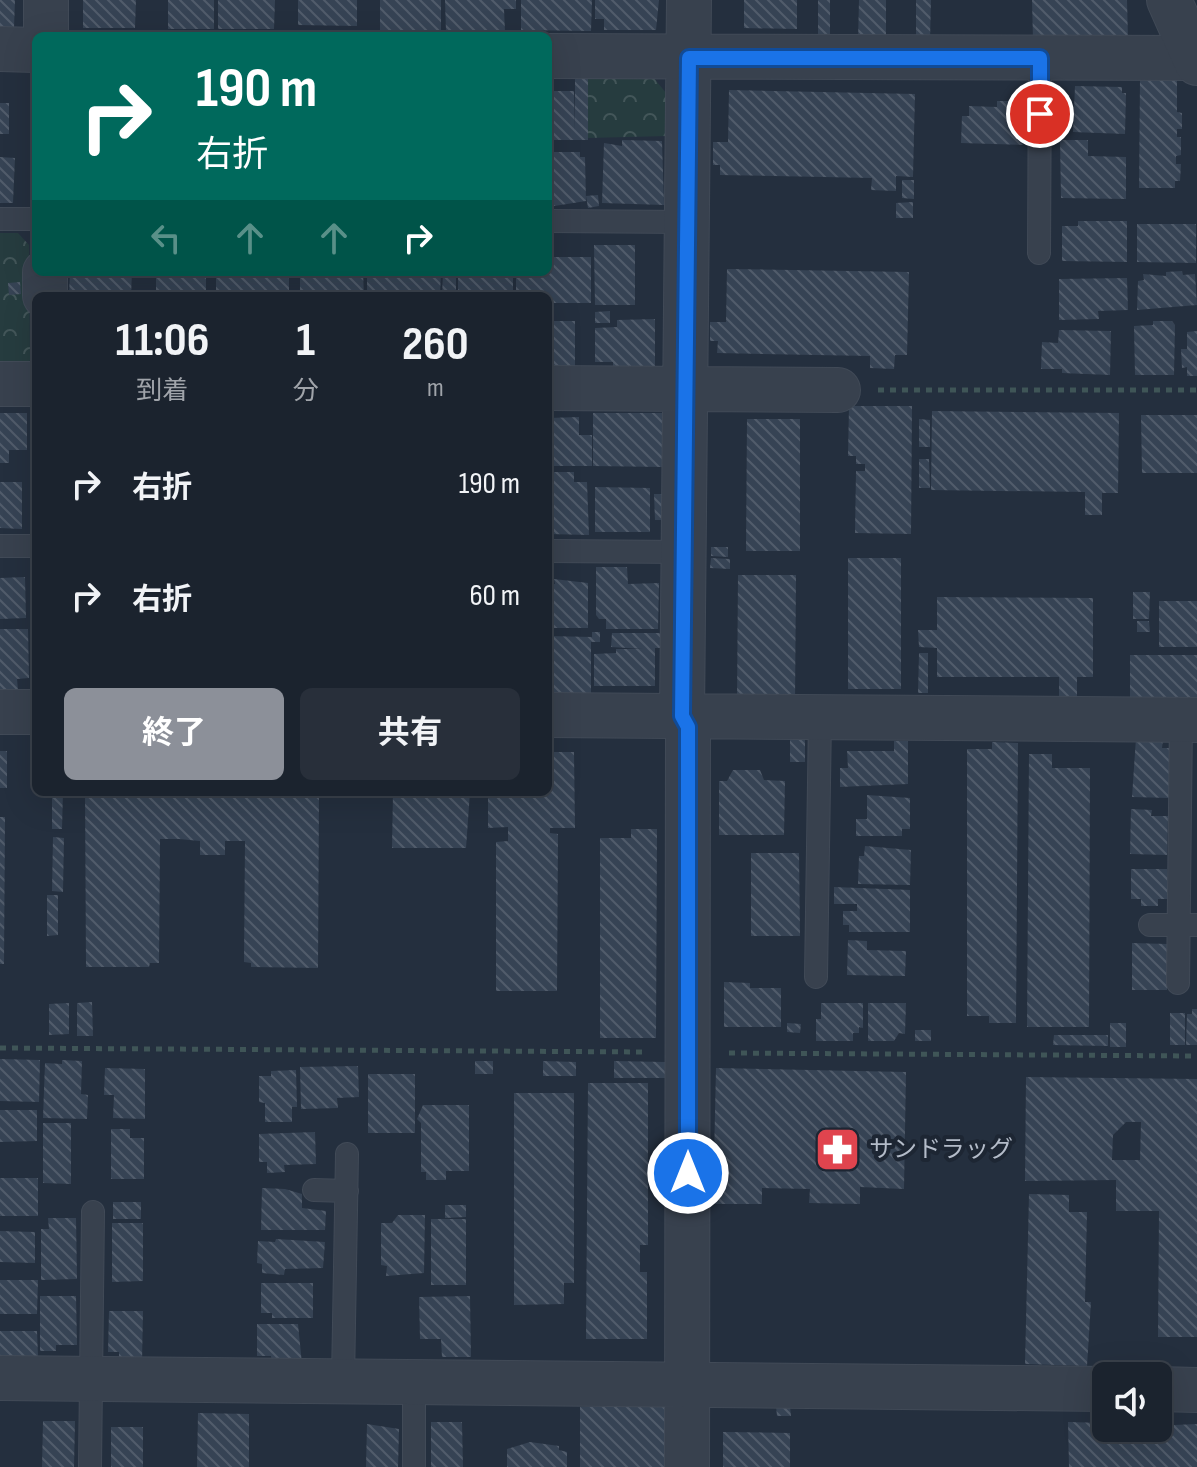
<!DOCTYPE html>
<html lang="ja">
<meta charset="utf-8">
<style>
:root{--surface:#1b232e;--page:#282f3a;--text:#f1f3f6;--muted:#a0a4aa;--line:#39404a;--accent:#8c9099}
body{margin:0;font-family:"Sofia Sans Condensed","Noto Sans JP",sans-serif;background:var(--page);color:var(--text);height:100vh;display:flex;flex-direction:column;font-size:30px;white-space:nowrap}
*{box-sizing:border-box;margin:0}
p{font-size:26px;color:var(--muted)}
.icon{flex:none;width:44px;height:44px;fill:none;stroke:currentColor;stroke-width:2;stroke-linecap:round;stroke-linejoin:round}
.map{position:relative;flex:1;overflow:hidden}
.drawer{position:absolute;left:32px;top:292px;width:520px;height:504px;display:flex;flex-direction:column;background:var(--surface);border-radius:12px;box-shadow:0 8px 32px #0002,0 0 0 2px var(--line)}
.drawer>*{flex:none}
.hud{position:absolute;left:32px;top:32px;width:520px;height:244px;border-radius:12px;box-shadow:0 8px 32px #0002,0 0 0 2px var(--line);background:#00695c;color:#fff;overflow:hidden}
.fabs{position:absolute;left:1092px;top:1362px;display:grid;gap:16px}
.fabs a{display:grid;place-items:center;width:80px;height:80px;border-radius:12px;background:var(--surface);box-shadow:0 8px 32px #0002,0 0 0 2px var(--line);font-size:40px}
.pin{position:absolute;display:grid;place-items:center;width:68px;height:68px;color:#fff;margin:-34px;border:4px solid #fff;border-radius:50%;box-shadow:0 2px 8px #0007}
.me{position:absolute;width:88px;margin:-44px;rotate:0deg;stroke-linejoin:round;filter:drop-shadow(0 0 6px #0008)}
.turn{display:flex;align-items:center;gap:28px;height:168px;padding:0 32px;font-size:36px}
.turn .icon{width:104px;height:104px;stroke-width:2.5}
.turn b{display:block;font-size:56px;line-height:68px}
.lanes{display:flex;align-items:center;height:76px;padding:0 32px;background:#0003;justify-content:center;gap:40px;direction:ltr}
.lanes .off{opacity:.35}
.eta{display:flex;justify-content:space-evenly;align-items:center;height:136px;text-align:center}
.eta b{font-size:48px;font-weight:700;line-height:56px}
.cta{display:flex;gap:16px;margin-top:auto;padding:16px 32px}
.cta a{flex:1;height:92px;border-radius:12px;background:var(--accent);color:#fff;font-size:32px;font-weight:700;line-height:92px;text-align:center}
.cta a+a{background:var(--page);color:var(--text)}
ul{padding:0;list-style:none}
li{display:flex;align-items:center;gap:24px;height:112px;padding:0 32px}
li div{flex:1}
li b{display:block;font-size:30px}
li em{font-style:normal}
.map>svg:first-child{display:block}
</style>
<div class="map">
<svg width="1197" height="1467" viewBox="0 0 1197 1467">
<defs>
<pattern id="forest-crowns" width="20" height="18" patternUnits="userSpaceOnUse" patternTransform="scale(2)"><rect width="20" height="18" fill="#263c3f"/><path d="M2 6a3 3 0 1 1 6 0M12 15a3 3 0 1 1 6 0" fill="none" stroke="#435659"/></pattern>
<pattern id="building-back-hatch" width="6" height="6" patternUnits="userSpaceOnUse" patternTransform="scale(2)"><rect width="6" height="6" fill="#364354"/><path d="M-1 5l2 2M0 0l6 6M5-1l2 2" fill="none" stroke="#515c6b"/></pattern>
</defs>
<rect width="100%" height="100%" fill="#242f3e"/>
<path fill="url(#forest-crowns)" d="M647,70L667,94L668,136L587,138L586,71Z
M0,233H18L29,245L30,360L22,370H0Z"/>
<path fill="url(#building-back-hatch)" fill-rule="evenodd" d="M0,0H15L14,28L0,27Z
M83,0H136L135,28H83Z
M168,0H214V29H168Z
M218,0H275L274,29H218Z
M298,0H357V26L298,25Z
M380,0H441V32L380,33Z
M445,0H516V9H504L505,32H446Z
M521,0H592L591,31L521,30Z
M595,0H659L656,30H604V19H595Z
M744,0H797V29L744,28Z
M818,0H830V40L818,39Z
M859,0H886V41H858Z
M916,0H931L930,41H916Z
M1032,0H1127L1128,40H1033Z
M575,77H588V140H548V91H574L575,131Z
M1177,78V112L1182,113V129H1177V137H1181V155L1176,156V164H1181L1180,181H1175V188H1139L1140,79Z
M1075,86L1122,87V93H1126L1125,134L1073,132Z
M729,90L915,94L913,177L896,176V191L871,190L872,178L720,175V165H713V142H728Z
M1056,95H1069V120H1055Z
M997,101H1024L1023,145L961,143L962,116H969V106L997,107Z
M0,103H9V134H0Z
M622,140L662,141L664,205L602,203L604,143L622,146Z
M1060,140H1088V156L1126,157V199L1061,198Z
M548,152H580V157H585L586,201L548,207Z
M0,157L15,158L13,203H0Z
M902,180H914V199L902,198Z
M598,195L599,206L588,208L586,196Z
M913,202V218H896V203Z
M1078,221H1127V262L1062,261V226H1078Z
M1137,224H1196V263L1137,262Z
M594,245H635V305H595Z
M548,257H591V303H548V296H516V272H548Z
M727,269L909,272L907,355H895L894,369L870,368V356L717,353L718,341H710V322H726Z
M1182,271L1183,275L1195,274L1197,305L1137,310L1138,281L1144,280L1143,274L1166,276V272Z
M70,272H132L131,296L69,294Z
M156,272H206V296H156Z
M216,272H289V296H216Z
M300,272H363L364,296H300Z
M367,272H441L440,296H367Z
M443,272H456V296H442Z
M458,272H513V296H458Z
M1127,278L1128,310L1098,311L1099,319L1059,320V279Z
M20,282L21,294L9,295L8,283Z
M610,311V323H595V312Z
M655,319V371L613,372V362H595V328L617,327V320Z
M548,321H575V372L548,373Z
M1153,321H1172L1175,325L1174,375H1135L1134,326L1153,325Z
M1059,330L1111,331L1110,375L1062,373V369H1041L1042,342L1058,343Z
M1197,331V376H1187V367L1182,368L1181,349H1187V332Z
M849,406H912L911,534L855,533L856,471H865V464H856V456H848Z
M932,411L1119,413L1118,493H1102V515H1085V492L931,490Z
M0,413H27V450H9V463H0Z
M593,413H662V467L593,466Z
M1141,415H1197V473H1142Z
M579,417V435H592V466H548V418Z
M747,419H800V551H746Z
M919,419L930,420V447H919Z
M919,459H929L930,488H919Z
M548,472H574V482H587L589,535L548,534Z
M0,482H22V529L0,528Z
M595,487L650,488V532H595Z
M654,494H668L669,520H655Z
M711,547H728V557L711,556Z
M711,558L730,559V569L710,568Z
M848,558H901V689H848Z
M596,567H627L628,584L659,583L658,629H606V619H599L596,615Z
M738,575H796L795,703L737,702Z
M25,577L26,618L0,619V578Z
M554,579L588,583V628H548V584H555Z
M1133,592H1150L1149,619H1133Z
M937,597L1093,598V677H1077V701H1059V677H937V648L919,647L918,630H937Z
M1159,601H1197V647H1159Z
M1137,621H1149L1150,632H1137Z
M0,629H28L29,678L17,679L18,690H0Z
M592,632H600V642H591V696L548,695V636L592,637Z
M612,633H665V648H655V686H594V654L616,653V649H643L611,647Z
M919,653H928V693H918Z
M1130,655H1197V707H1130Z
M805,736V762H790V737Z
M1136,738L1163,739L1162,748H1170L1169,798L1132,797Z
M894,741H908V784L840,787V768H848L847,751H894Z
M992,742L1018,743L1016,1023H989V1016H967V749H992Z
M0,751H7V788H0Z
M548,752H574L575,828H550V833L558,834L557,991H496V842L508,841V827L488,828V792H548Z
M1029,754H1052V768H1090L1089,1027H1027Z
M733,770H760L764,780L785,781L784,835H719V781H727Z
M52,792H63L62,829H52Z
M85,792H319L318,968L251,967V963L244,962L245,841H225V855H200V841L179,839H160L159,963H150L149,967H86Z
M393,792H470L466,848H392Z
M867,795L910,798V829H902V836H856V819H867Z
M1131,809L1152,810L1151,816H1168L1167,855L1130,854Z
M0,817H5L4,964H0Z
M631,829H657L656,1038H600V838H631Z
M53,837L64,838L63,892L52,891Z
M865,846L911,850L910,885L858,884L859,856H864Z
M751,853H799L800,936H751Z
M1131,869H1167L1168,899H1158V906H1141V899H1131Z
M834,887L910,890V932H849V925H843V911H857V904H834Z
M47,895H58V935L47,936Z
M848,940L867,941V950L906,951L905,976L847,975Z
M1132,943L1167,944V990H1132Z
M724,982L750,983V988H781V1027H724Z
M92,1002L93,1036H77V1003Z
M69,1003V1034L49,1035V1004Z
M821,1003H863V1028L859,1027V1033H853V1041H816V1019H821Z
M868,1003H906L905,1034L899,1033L894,1041H868Z
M1192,1009H1197V1045H1186L1187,1014H1192Z
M1170,1013H1185V1045H1170Z
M787,1023L801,1024L800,1033L787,1032Z
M1110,1023H1126V1047H1110Z
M915,1030H931V1041H915Z
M1054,1035H1108V1046L1053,1045Z
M0,1059L40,1060L39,1102L0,1101Z
M62,1060L82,1061L81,1094L88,1095L87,1119L43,1118L45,1063L62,1064Z
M475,1061H493V1074H475Z
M543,1061L576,1062V1076H543Z
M614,1061L665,1062V1078H614Z
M358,1066L359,1097L337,1098L338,1108L301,1109L300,1067Z
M105,1068L145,1069V1119L113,1118L114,1095H104Z
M716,1068L906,1072L904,1189L860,1187V1204L809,1203L810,1189L762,1188V1204H713Z
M296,1070L297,1107H292V1122H265V1103L259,1102V1076H271V1071Z
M368,1074H415V1133H368Z
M1026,1077L1197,1079V1337H1158L1159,1211H1116V1180L1025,1181ZM1126,1122H1141L1140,1160H1112L1113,1135Z
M588,1083H648V1245H640V1272H647V1339H586Z
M514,1093H574V1283H564V1304L514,1305Z
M423,1105H469V1171H446V1180H426V1172H421V1123L417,1119Z
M0,1110H37V1141L0,1142Z
M43,1123H71V1184L43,1183Z
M111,1129H130V1138H144V1179H111Z
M315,1132L316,1164L284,1165L285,1172L267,1173V1162H259V1134Z
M0,1178H38V1216H0Z
M262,1188L285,1189L302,1194V1208L326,1211L325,1230H261Z
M1029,1194L1069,1195V1212H1087L1085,1302H1091L1087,1366L1025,1364Z
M113,1202H141V1219H113Z
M445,1205H466V1217L445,1218Z
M398,1215H425L424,1273L386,1276L387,1266L381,1265V1223H392Z
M48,1218H76L77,1279L41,1280V1229H49Z
M431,1219H466V1285H431Z
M112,1223H143V1281L112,1282Z
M0,1231L35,1232V1263L0,1262Z
M276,1239L325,1242L323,1268L285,1269L284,1275L262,1273V1264L257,1263L258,1241L275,1242Z
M0,1280H38L37,1314H0Z
M261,1283H313V1318H272V1313H261Z
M40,1296H76L77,1345H56V1351H40Z
M470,1296L471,1357H442L441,1339H420L419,1297Z
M109,1311H143L142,1362H119V1352H108Z
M257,1324H298L302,1364H272L271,1356H257Z
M0,1331H37L38,1356H19L0,1363Z
M668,1406V1467H580V1407Z
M776,1406H790L791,1416H777Z
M198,1413L249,1414V1467H197Z
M43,1421H75L74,1467H42Z
M431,1422H462L463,1467H431Z
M1068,1422L1106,1423V1428L1197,1424V1467H1069Z
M367,1424L399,1429L398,1467H366Z
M111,1427H143V1467H111Z
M723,1432L790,1433V1467H723Z
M530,1442L559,1446V1450L567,1452V1467H507V1449Z"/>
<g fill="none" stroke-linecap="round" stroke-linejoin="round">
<defs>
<path id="service" d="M0,219H36
M548,221L687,222
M1039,253L1040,58
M0,546H36
M548,551L683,552
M1150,925H1197
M816,977L820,718
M1178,983L1181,720
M314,1190L347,1191
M343,1380L347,1154
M90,1467L93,1212
M414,1467V1381"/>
<path id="minor" d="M46,36V0
M0,49L36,50
M548,56L1196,58
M45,296V272
M0,384H36
M548,388L838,390
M0,712H36
M548,715L1197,720
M0,1378L1106,1389
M1158,1389L1197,1390
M687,1467L688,727L682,716L689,0"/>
<path id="tertiary" d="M1169,0L1197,63"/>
</defs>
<use href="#service" stroke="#414a57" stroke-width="24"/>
<use href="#minor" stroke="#414a57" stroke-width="46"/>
<use href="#tertiary" stroke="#414a57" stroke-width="46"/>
<path stroke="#3f5557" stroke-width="5" stroke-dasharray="6 6" stroke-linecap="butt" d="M878,390H1197
M0,1048L647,1052
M729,1053L1197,1056"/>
<use href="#service" stroke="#38414e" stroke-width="22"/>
<use href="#minor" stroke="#38414e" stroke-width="44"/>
<use href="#tertiary" stroke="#38414e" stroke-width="44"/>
</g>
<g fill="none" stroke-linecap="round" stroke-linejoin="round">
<defs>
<path id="route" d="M688,1173V727L682,716L689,58H1040V114"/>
</defs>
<use href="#route" stroke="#114b97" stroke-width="20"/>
<use href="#route" stroke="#1a73e8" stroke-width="14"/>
</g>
<defs>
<symbol id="pharmacy-square" viewBox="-11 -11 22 22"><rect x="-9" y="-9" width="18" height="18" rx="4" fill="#e0444e" stroke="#1d2633"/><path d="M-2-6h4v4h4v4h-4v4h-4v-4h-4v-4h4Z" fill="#fff"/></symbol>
</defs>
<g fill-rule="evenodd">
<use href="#pharmacy-square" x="812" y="1124" width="51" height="51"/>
</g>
<g text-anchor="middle" stroke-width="8" stroke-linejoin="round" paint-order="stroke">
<g font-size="24" fill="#b4bcc9" stroke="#1d2633" text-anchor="start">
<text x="869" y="1157">サンドラッグ</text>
</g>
</g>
</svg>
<div class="fabs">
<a><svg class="icon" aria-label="sound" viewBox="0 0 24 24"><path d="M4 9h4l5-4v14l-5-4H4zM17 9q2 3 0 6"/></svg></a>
</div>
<div class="pin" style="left:1040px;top:114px;background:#d93025"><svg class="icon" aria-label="arrive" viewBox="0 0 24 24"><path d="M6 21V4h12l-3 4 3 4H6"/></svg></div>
<svg class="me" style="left:688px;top:1173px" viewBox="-20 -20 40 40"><circle r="17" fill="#1a73e8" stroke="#fff" stroke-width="3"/><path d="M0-11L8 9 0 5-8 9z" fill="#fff"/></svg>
<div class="hud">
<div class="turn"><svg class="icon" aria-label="right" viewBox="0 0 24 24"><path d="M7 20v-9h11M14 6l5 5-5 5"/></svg><div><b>190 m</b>右折</div></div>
<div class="lanes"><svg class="icon off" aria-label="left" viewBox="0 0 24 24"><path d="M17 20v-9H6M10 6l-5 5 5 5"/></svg><svg class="icon off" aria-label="ahead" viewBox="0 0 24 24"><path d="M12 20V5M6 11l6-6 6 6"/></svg><svg class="icon off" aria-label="ahead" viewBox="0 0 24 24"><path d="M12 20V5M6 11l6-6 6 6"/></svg><svg class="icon" aria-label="right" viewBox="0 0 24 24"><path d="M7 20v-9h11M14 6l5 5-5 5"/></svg></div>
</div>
<section class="drawer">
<div class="eta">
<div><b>11:06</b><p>到着</p></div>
<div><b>1</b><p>分</p></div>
<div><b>260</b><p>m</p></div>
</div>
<ul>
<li><svg class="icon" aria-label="right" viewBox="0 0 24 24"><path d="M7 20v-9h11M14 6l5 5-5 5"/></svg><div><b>右折</b></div><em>190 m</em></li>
<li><svg class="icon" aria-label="right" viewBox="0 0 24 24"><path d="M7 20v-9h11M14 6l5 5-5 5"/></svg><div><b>右折</b></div><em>60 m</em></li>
</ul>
<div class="cta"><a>終了</a><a>共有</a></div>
</section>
</div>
